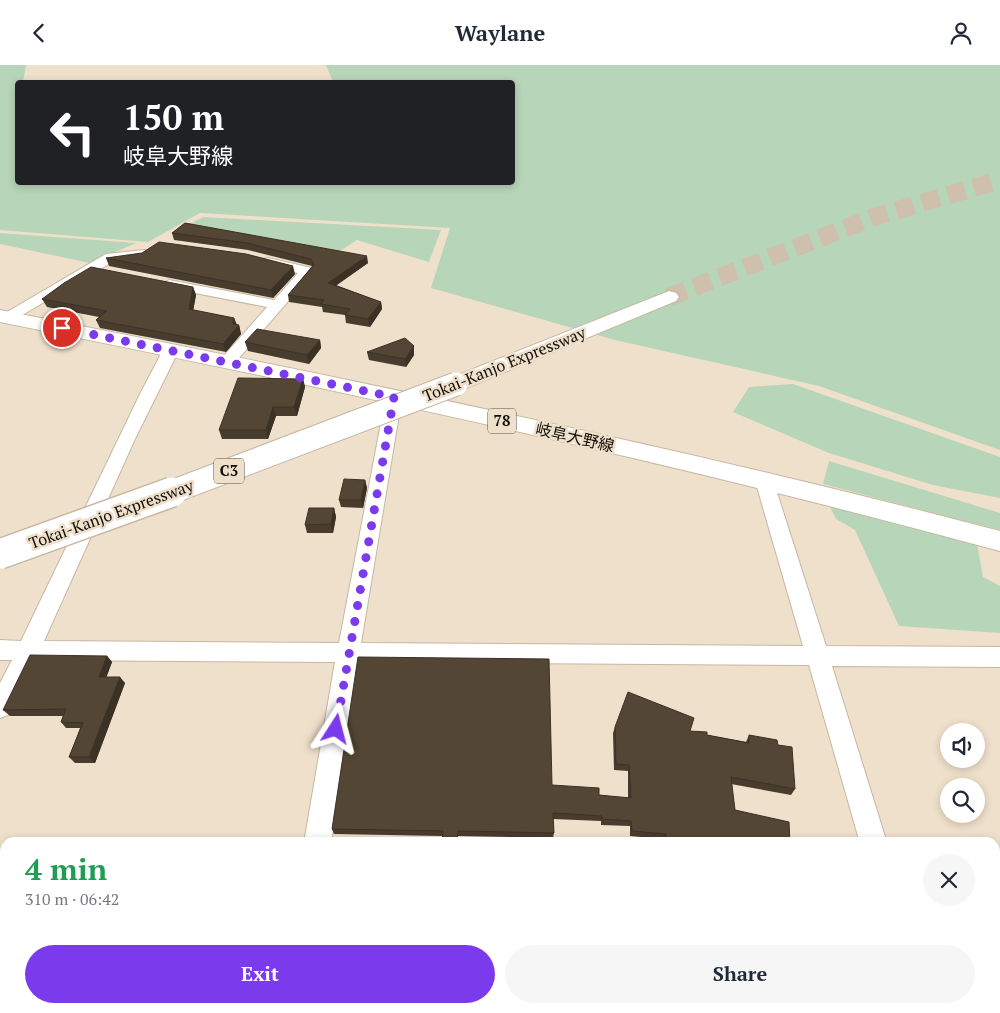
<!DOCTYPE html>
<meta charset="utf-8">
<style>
:root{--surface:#fff;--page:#f6f6f7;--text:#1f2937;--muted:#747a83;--accent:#7c3aed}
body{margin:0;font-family:"PT Serif","Noto Sans JP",serif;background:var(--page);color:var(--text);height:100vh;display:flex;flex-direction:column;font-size:19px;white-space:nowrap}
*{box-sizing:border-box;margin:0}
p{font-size:16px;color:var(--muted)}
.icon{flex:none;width:28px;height:28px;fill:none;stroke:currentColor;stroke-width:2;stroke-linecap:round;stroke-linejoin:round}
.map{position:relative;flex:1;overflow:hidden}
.drawer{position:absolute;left:0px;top:772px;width:1000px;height:176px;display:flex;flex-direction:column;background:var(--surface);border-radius:15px 15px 0 0;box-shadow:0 2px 8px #0003}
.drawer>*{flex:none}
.hud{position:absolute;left:15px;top:15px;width:500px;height:105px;border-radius:5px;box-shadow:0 2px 8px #0003;background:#202124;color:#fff;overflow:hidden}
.tools{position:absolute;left:940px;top:658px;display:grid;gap:10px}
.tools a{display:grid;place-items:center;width:45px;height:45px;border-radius:50%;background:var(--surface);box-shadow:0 2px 8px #0003;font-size:25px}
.pin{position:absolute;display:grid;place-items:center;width:42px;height:42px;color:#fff;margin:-21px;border:2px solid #fff;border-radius:50%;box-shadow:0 1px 5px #0007}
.me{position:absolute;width:55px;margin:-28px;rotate:9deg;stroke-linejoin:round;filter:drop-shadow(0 0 4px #0008)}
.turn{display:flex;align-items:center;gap:18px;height:105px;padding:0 25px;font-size:22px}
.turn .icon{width:65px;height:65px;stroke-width:2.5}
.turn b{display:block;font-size:35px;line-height:42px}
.round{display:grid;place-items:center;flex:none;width:52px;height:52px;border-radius:26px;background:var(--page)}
.summary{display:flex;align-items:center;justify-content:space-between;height:85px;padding:0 25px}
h1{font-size:30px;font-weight:600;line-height:38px;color:#1e9e55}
.primary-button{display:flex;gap:10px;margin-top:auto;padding:10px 25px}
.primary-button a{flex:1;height:58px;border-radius:30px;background:var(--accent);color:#fff;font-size:20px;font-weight:600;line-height:58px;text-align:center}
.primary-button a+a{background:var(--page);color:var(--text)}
header{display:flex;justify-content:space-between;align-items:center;height:65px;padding:0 25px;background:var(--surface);font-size:22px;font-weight:600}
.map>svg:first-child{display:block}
</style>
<header><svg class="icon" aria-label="back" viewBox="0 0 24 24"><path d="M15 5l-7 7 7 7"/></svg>Waylane<svg class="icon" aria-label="person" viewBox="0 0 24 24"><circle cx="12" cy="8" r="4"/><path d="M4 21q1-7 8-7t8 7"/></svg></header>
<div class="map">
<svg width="1000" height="948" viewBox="0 0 1000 948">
<rect width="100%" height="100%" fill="#efe0cb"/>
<path fill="#b7d5b9" d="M0,0H26L23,17L18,18V118H512V18L333,17L326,0H1000V385L819,321L615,275L431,223L450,163L200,148L148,177L0,165Z
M203,152L441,165L429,197L357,175L338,187L188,160Z
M0,168L136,178L90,198L0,179Z
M793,319L1000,392V433L933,420L829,388L733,347L749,322Z
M829,396L1000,448V465L823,419Z
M829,440L977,479L983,512L1000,521V568L899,561L855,465L836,454Z"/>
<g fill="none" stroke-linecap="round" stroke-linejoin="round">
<path stroke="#cec0ad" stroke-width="18" stroke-dasharray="18 9" stroke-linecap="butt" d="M669,232L874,152L1000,115"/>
<defs>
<path id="minor" d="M144,185L149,186L151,189L140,195L114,196L12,256L7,257L0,254L2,250L106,189Z
M268,193L312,203L314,206L233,300H221L219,297L221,294L267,242L169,223L162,219L169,215L274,235L298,208L263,200L261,197L263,194Z
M171,280L179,285L135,374L44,576L339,578L386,332L388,328H400L402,332L361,578L803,581L755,415L757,410L764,408L771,410L773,415L826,581L1000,582V602L832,601L887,778H860L809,600L358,597L331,778H304L335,597L35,595L8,650L0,653V618L12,595H0V575L21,576L140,329L163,285Z
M276,944H306L305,948H275Z
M335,944H369L370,948H336Z
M906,944H936L937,948H907Z"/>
<path id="primary" d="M0,245C335,311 670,379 1000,466V486C670,396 335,324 0,257Z"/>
<path id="motorway" d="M669,226L676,228L679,232L676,236L464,324L456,326L448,324L445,319L448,314Z"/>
</defs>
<use href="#minor" stroke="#c6b7a3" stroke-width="2"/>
<use href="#primary" stroke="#c6b7a3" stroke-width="2"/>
<use href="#motorway" stroke="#c6b7a3" stroke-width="2"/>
<use href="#minor" fill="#fff" fill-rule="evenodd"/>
<use href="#primary" fill="#fff" fill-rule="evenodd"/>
<use href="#motorway" fill="#fff" fill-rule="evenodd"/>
<defs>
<path id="motorway-bridge-far1" d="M169,428L456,319"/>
<path id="motorway-bridge" d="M0,489L172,427"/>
</defs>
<use href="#motorway-bridge-far1" stroke="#c6b7a3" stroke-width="25" stroke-linecap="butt"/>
<use href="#motorway-bridge" stroke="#c6b7a3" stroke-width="32" stroke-linecap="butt"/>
<use href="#motorway-bridge-far1" stroke="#fff" stroke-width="23"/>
<use href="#motorway-bridge" stroke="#fff" stroke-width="29"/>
</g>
<path fill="#483c2e" d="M185,158L368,198L336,220L381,237L382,244L370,262L346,258L345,250L323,247L322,242L289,237L288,230L312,201L248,185L174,175L172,168Z
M106,193L295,209L273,233L109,201Z
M193,222L196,230L193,245L234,253L237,260H239L241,269L226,287L100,263L96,255L99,252L47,242L42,234Z
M320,275L321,283L309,299L248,286L245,277Z
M414,281V290L406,302L369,295L367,287Z
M303,314L305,322L297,351H276L268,374H222L219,365Z
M365,415L367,423L363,443L341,442L339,435Z
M334,443L336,452L333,468H307L305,460Z
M107,591L112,597L106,612L125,618L95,698H75L69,692L80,663H66L61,657L63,651H10L3,645Z
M615,662L690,666L707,670L746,677L749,670L778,680L795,724L791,730L731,719L735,745L790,778H664L663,774L630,771V761L601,760V756L553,754L554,768L553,773L458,771V778H442V771L334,769L332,764L552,720L599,730L628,733V706L614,705L613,668Z
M441,944H503L501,948H452Z
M689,944H777L778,948H689Z"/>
<path fill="#3b3125" d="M367,191L368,198L330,225L328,218Z
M293,201L295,209L273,233L271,225Z
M193,222L196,230L192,252L189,244Z
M381,237L382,244L370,262L368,254Z
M234,253L237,261L239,260L241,269L226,287L223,279L233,259Z
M320,275L321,283L309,299L307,290Z
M414,281V290L406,302L405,294Z
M303,314L305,322L297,351L294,342Z
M273,342L276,351L268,374L266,365Z
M365,415L367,423L363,443L361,435Z
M334,443L336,452L333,468L331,459Z
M107,591L112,597L104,619L99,612Z
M120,612L125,618L95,698L89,692Z"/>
<path fill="#544635" stroke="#3b3125" d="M185,158L367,191L328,218L381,237L368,254L345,250L350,244L321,239L324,235L288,230L314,200L311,194L247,178L172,168Z
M159,177L246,189L293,201L271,225L106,193L142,188Z
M91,202L193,222L189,244L234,253L233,259L239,260L223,279L96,255L107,246L42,234L64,218Z
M257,264L320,275L307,290L245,277Z
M405,273L414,281L405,294L367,287Z
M238,313L303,314L294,342H273L266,365H219Z
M344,414L365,415L361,435H339Z
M309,443H334L331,459L305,460Z
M30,590L107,591L99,612H120L89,692H69L83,658L61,657L66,644L3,645Z
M358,592L549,594L552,720L599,723V730L631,733L629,700L616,699L615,662L628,627L694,653L690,666L707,667V670L749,678V670L777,675L778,680L792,682L795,724L731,712L735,745L789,757L790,778H666V769L632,766L631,756L602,754V751L553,748L554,768L458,766L457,778H442L443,766L332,764Z
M995,863H1000V915H999L1000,921L995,920Z
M414,944H439L437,948H412Z
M445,944H502L501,948H456Z
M692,944H777L778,948H693Z"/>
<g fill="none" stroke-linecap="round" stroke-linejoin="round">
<path stroke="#7c3aed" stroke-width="9" stroke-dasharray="0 16.2" d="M62,263L394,332L336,664"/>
</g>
<g text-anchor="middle" stroke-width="5" stroke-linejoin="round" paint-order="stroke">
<g fill="#efe0cb" stroke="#544c41" stroke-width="1">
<rect x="488" y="343.5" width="28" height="25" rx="4"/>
<rect x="214" y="393.5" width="30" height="25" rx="4"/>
</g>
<g font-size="15" font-weight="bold" fill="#120d06">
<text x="502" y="361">78</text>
<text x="229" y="411">C3</text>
</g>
<g font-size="16" fill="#120d06" stroke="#efe0cb">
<text transform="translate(504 299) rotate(-22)" y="6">Tokai-Kanjo Expressway</text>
<text transform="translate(575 372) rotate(13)" y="6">岐阜大野線</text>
<text transform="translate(111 449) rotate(-20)" y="6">Tokai-Kanjo Expressway</text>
</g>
</g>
</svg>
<div class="tools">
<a><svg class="icon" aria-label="sound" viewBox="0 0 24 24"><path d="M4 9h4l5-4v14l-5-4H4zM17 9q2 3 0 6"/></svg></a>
<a><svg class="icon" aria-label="search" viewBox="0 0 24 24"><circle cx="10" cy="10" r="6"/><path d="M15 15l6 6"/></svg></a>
</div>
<div class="pin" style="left:62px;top:263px;background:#d93025"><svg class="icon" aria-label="arrive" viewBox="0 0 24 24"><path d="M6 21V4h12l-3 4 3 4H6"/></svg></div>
<svg class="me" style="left:336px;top:664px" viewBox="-20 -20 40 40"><path d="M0-17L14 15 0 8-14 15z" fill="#7c3aed" stroke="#fff" stroke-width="4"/></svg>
<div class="hud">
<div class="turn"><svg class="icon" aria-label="left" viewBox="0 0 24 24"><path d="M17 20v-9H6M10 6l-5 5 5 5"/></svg><div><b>150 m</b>岐阜大野線</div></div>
</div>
<section class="drawer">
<div class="summary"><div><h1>4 min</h1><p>310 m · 06:42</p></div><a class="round"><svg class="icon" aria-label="close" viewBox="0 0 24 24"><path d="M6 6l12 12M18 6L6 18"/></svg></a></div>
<div class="primary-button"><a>Exit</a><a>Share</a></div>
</section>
</div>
